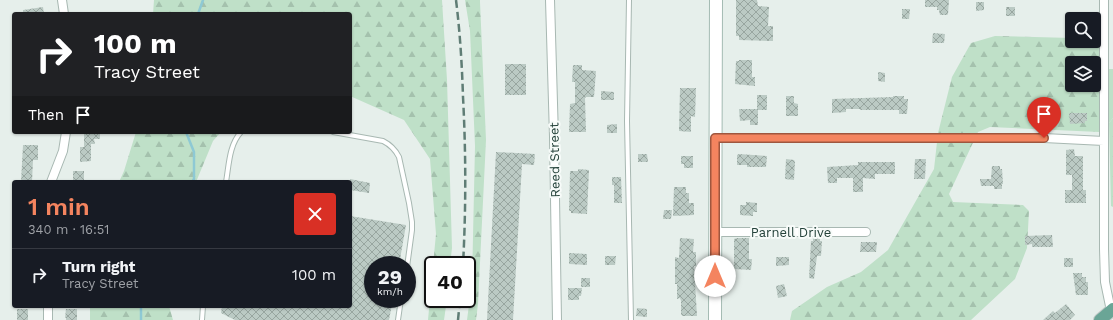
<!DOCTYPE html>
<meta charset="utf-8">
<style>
:root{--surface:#171b24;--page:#242831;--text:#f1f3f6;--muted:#9ea1a6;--line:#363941;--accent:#f4845f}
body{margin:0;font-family:"Work Sans",sans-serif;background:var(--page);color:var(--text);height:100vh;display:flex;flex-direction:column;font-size:15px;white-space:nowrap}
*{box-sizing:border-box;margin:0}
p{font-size:13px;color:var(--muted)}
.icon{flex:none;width:22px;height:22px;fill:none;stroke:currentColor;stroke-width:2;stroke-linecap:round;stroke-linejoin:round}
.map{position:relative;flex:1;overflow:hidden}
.drawer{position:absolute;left:12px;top:180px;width:340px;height:128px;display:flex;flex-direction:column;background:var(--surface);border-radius:4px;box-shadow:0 1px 3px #0004}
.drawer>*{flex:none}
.guide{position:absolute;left:12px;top:12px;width:340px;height:122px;border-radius:4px;box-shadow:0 1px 3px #0004;background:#202124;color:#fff;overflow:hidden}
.fabs{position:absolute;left:1065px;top:12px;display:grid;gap:8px}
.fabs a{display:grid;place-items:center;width:36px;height:36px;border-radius:4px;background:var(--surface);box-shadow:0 1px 3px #0004;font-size:20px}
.speed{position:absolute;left:364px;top:256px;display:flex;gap:8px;font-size:20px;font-weight:700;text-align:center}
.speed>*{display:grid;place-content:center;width:52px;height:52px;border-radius:50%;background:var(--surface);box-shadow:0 1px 3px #0004;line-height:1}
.speed small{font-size:10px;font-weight:400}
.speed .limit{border:2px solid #111;border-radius:6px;background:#fff;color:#111}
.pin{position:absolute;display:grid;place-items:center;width:34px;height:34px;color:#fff;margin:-41px -17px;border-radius:50% 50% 50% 0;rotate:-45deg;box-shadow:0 0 4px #0007}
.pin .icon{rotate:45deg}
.me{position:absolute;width:44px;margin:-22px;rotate:0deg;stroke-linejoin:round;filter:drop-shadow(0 0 3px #0008)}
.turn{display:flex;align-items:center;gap:14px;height:84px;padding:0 16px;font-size:18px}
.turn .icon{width:52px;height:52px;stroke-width:2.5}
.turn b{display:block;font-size:28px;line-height:34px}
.then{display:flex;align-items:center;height:38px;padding:0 16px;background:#0003;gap:8px;font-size:15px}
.round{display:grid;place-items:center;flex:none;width:42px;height:42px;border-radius:4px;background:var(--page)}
.head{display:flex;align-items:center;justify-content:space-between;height:68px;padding:0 16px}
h1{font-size:24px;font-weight:600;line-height:30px;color:var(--accent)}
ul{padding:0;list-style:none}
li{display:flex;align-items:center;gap:12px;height:52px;padding:0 16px;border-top:1px solid var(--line)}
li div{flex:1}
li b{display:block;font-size:15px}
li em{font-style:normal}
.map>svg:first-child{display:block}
</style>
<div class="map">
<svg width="1113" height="320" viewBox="0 0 1113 320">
<defs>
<pattern id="forest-firs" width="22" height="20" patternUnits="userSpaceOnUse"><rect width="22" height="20" fill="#bfe0c8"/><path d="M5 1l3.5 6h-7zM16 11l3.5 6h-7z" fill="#a4c1ad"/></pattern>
<pattern id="building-cross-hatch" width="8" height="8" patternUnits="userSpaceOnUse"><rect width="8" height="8" fill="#bbcac4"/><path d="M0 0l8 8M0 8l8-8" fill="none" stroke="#98a6a0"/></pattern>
</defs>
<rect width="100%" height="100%" fill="#e6efeb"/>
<path fill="#bfe0c8" d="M1108,69H1113V118L1109,123Z"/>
<path fill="url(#forest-firs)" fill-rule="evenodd" d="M154,0H442L447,80L452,248L450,265H433L436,234L430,159L404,120L350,96V14H153Z
M465,0H480V2L486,140L478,304L476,320H467L472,282L475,146L470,31Z
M995,36L1072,38V41H1094L1095,38L1099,43V132L990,127L978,132L949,194L953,202L1023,205L1029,211L1027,248L1015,279L971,320H790L792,311L827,287L861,272L888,250L934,169L938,133L952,77L971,43ZM1072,63H1094V85H1072Z
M1113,118V207L1111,206L1109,123Z
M136,132H221L213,141L196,182H119L124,171Z
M433,265V299H447L444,320H428Z
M90,306H169L173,320H90Z"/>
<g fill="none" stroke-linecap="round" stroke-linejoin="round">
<path stroke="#8ec9d4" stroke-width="2.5" d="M198,14L203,0
M186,132L194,152V179L192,182
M141,320V306"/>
</g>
<path fill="url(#building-cross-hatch)" d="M736,0H757L758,6L769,7L768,26H773V41L739,40V36H736Z
M925,0H949L948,14L947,15H940L939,10H937V7H925Z
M976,2H984V10L976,11Z
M43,7L44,14H23V10Z
M1006,7H1015V16H1006Z
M902,9H910L909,19H902Z
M933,33L945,34L944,43H932Z
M739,60H752V77H755V86L735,84L736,61H739Z
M505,64H526V95H505Z
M573,65H582V70L596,71L594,97H586L585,98L586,132H569L570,104L575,103V82H572Z
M878,72L885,73V82L878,81Z
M680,88H696L695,117L691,116V132L679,131Z
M601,91L614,92V100H601Z
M757,95H767V110H758V125H750V120L740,121L739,109H757Z
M786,96H794V103L798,104V116H786Z
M893,96H904V99H908L907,114H899V110H860V109H846V112L832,113V99L893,97Z
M1069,113H1087V121H1085V123L1070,124Z
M617,124V133H607V125Z
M84,132H100V139H94L95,144H91V161L80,162V147H84Z
M23,145H38V160H33L32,182H21Z
M1074,149L1075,156H1083V190H1086V203H1065V190H1072V175H1066V150Z
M496,152L535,154L534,165L522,164L513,320H487Z
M638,154H647L648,162H638Z
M739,154L767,156L766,167H747V165H737V155Z
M681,156H693V168H684V164H681Z
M786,159L794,160L795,162L794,180L785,179Z
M915,159H926L925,179H914Z
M858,162H895V174H875V179L863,178V192H853V178H837V183H828L827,167L858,165Z
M992,166H1000V169H1002L1003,184H1002V189H994V186H981L980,179H991Z
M578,169L589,170L587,214L571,213V211H569L570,171H578Z
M73,171H84V182H73Z
M612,177H621L622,203H614V185H612Z
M350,179L370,183L369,193L350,190Z
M674,187H686V193H689V203H694V215L673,216Z
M746,202L757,203V212H753V216L740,215V205H746Z
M664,210H672L671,219H663Z
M350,216L406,225L399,265H373V299H393L389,320H235L221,313L222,306H350Z
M1052,235L1053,247H1032V244L1025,245V236Z
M680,238L694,239L693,252H696V266H694L697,316H682V315H681V301L680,298L677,299V284H675V257L679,258Z
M737,238H749V259H752L751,270L734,269V239Z
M813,238L820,239V241H822L821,256H817L814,279L809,278L811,241H813Z
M861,242H877L876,252H860Z
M569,253L587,254V265L569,264Z
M605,256H616L615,265H605Z
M776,257H789V265L776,266Z
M1064,258H1073V267H1064Z
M1073,273H1082V277H1086V282H1088V295H1076Z
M581,278H590V287H581Z
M784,284L787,296L778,298L776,286Z
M568,288H582L581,296H579V300H568Z
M1066,304L1075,315L1070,320H1043L1053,311L1055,313Z
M637,308L647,309V317L636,316Z
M17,309H28V320H17Z
M66,309H77V320H66V318H65Z"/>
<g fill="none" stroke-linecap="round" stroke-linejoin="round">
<defs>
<path id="lane" d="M629,0L627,121L631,320
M333,132L383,141C391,145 395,149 399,157L409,203L412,222V230L407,267
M226,182C229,165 229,145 241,132
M202,320L203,306
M398,320L401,299"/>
<path id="street" d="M62,0L64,14
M550,0L554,137L557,320
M1104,0V249L1105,282L1111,311
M715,138H1044L1104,141
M51,182L63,151L66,132
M715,232H866
M48,306V320"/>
<path id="secondary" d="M715,320L716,0"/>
<path id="primary" d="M1100,320L1113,309"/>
</defs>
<use href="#lane" stroke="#a8b8b2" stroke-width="6"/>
<use href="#street" stroke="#a8b8b2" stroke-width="10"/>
<use href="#secondary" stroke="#a4bbb3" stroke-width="14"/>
<use href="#primary" stroke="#c2cac8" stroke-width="14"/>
<use href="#lane" stroke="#fff" stroke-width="4"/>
<use href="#street" stroke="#fff" stroke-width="8"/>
<use href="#secondary" stroke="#fff" stroke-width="12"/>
<use href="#primary" stroke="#6aa596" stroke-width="12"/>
<path stroke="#5f7d75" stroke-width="2.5" stroke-dasharray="8 4" stroke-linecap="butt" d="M456,0C460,32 462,65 463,97C466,153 466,209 463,265
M458,320L460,299"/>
</g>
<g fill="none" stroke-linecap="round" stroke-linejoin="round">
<defs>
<path id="route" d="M715,276V138H1044"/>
</defs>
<use href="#route" stroke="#9f563e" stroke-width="10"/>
<use href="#route" stroke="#f4845f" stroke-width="7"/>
</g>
<g text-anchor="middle" stroke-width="4" stroke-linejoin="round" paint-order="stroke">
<g font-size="13" fill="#24423a" stroke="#f7fbf9">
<text transform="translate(554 160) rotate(-91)" y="5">Reed Street</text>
<text x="791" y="237">Parnell Drive</text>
</g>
</g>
</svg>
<div class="fabs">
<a><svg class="icon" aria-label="search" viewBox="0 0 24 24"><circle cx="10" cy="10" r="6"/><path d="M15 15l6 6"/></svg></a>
<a><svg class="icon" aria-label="layers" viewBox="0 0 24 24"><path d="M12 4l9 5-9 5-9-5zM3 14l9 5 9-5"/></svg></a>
</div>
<div class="speed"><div>29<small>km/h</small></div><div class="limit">40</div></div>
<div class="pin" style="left:1044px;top:138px;background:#d93025"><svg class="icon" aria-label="arrive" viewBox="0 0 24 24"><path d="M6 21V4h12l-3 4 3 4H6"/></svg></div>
<svg class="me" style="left:715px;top:276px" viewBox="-20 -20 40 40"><circle r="19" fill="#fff"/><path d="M0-13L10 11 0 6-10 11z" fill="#f4845f"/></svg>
<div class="guide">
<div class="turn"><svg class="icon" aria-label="right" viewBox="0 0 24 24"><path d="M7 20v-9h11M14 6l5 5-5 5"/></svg><div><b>100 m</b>Tracy Street</div></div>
<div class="then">Then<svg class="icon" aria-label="arrive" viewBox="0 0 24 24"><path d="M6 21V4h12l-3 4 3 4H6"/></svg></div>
</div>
<section class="drawer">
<div class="head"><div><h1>1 min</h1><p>340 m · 16:51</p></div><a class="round" style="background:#d93025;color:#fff"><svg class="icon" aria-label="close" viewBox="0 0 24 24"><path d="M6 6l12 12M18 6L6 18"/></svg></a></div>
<ul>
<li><svg class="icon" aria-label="right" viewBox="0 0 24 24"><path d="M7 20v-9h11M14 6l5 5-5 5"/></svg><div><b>Turn right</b><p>Tracy Street</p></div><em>100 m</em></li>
</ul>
</section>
</div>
